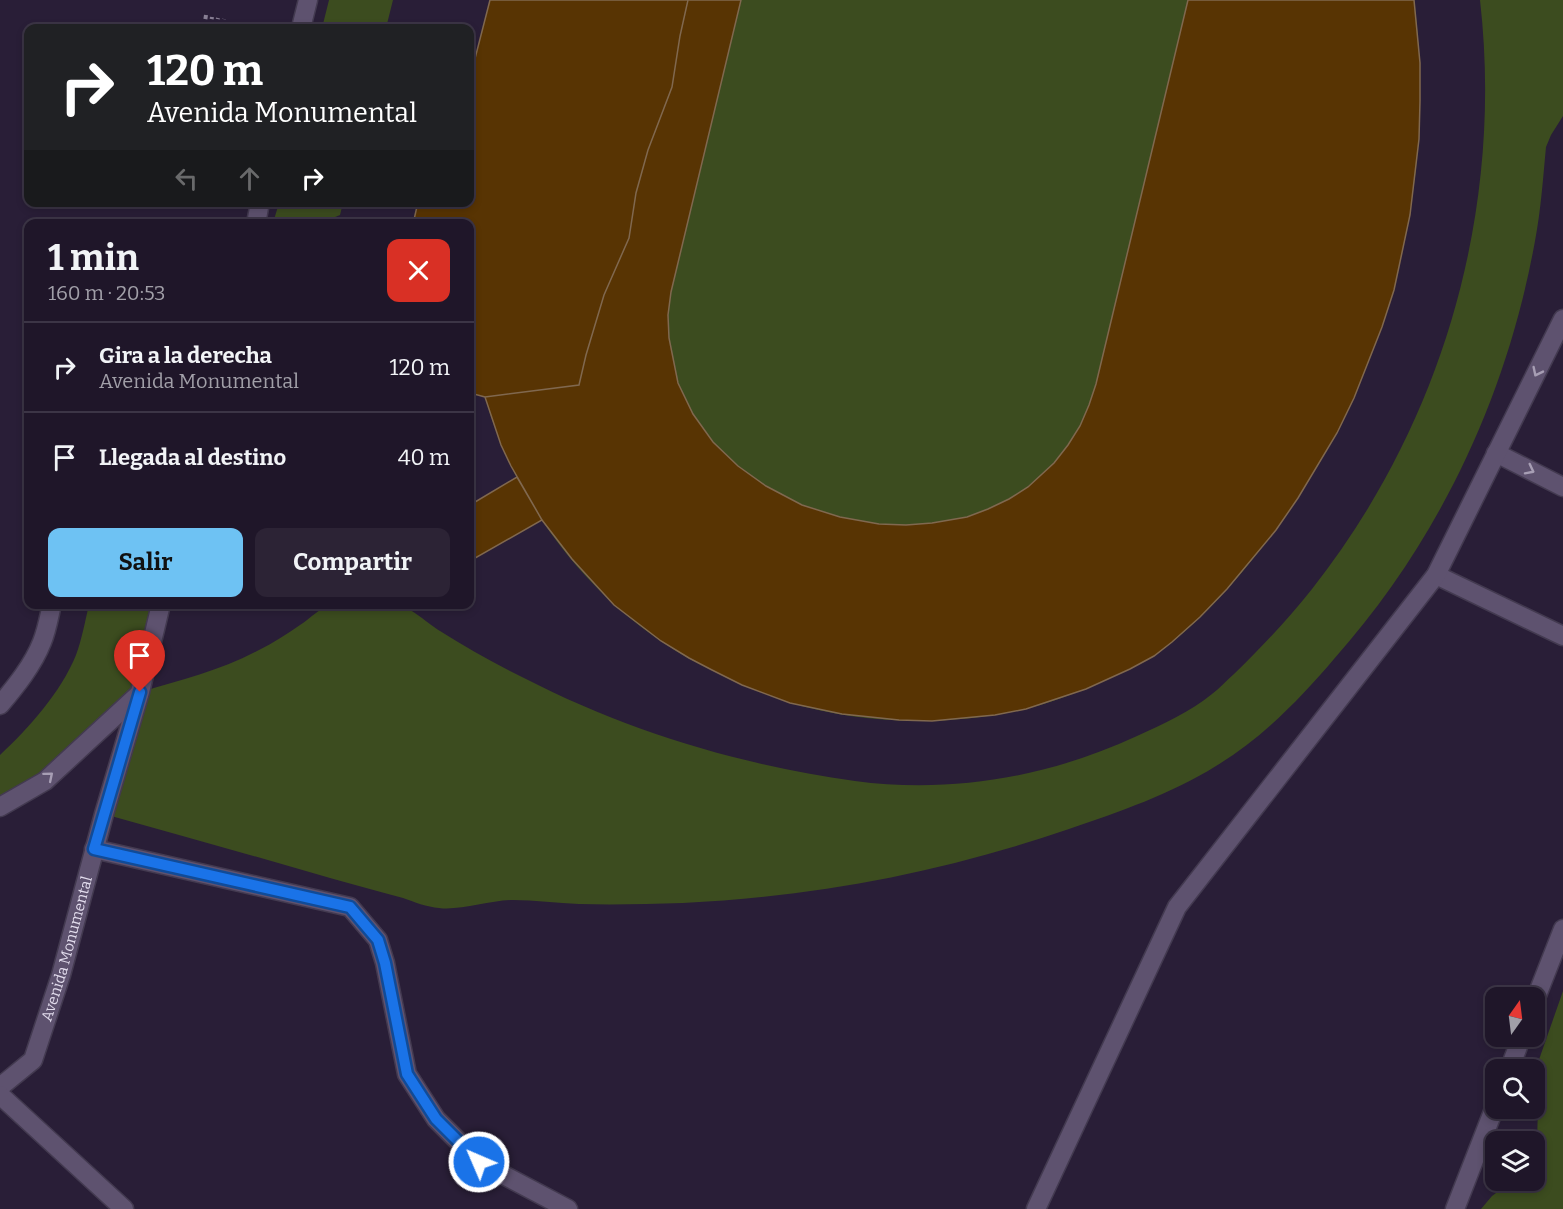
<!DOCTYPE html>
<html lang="es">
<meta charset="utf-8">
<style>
:root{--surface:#1f1629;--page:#2c2335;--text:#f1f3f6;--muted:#a19fa8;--line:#3c3546;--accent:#6ec2f3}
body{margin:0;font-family:Bitter,serif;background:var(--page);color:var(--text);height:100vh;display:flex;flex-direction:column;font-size:22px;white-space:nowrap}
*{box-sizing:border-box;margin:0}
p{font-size:20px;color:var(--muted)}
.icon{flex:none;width:33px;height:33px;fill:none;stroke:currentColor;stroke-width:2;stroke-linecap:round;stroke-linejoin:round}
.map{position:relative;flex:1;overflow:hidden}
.side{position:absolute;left:24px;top:219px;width:450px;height:390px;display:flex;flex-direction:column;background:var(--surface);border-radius:12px;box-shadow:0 3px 9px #0003,0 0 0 2px var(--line)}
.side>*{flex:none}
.top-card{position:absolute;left:24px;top:24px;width:450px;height:183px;border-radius:12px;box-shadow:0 3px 9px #0003,0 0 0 2px var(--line);background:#202124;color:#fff;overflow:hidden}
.needle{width:39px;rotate:14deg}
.tools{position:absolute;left:1485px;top:987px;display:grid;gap:12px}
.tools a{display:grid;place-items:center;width:60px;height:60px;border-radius:12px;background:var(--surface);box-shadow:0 3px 9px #0003,0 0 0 2px var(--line);font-size:30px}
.pin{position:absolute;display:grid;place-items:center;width:51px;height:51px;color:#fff;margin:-62px -26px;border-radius:50% 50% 50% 0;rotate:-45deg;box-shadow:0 0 6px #0007}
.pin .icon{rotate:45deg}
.me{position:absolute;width:66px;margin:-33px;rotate:315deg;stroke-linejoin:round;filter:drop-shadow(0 0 4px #0008)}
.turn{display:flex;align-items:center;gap:21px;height:126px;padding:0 24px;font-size:27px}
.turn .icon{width:78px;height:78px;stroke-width:2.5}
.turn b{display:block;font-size:42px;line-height:51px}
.lanes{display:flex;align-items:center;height:57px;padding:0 24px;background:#0003;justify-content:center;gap:30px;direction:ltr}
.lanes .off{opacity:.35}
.round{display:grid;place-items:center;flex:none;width:63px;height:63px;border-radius:12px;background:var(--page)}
.summary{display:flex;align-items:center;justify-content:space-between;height:102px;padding:0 24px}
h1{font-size:36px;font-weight:700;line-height:45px}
.action{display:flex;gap:12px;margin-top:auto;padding:12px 24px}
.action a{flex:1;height:69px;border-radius:12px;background:var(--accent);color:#111;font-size:24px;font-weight:700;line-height:69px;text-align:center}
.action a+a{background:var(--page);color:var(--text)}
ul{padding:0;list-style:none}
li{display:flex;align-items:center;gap:18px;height:90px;padding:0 24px;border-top:2px solid var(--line)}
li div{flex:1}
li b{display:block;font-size:22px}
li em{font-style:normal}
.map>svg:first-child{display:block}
</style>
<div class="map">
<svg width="1563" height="1209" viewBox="0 0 1563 1209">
<rect width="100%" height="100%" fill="#291e37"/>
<path fill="#3c4c1f" d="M329,0H393L386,28H322Z
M490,0H1414C1439,194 1384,392 1263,546C1236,581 1206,615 1171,643C1153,658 1131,667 1110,677C1084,690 1057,701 1029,708C954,727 862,725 788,702C758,692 730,679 701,665C598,612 516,509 485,397L470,393V224H413L418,203L470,202V78Z
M1480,0H1563V116L1551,135L1546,147C1543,178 1541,210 1535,241C1507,396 1439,541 1334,659C1300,699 1261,739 1216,766C1171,794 1119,812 1069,829C944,872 814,897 683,903C648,904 614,905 579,904C557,903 535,900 513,900C491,900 459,911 439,908C427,907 414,902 403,898C378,891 354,885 330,878C255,856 179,835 104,814L140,694L0,807V755C29,728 61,692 76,655C82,639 85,621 89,605H161L141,692C181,680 222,670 259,650C273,643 287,634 300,625C310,619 321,606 332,605C345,602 366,605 380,605C387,605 393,603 399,605C410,607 430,625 440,631C467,648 495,664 524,678C627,731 740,765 855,781C951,794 1049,777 1137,736C1163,724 1190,712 1212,694C1220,688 1227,680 1234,674C1262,647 1288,619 1312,589C1443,423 1504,210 1480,0Z
M279,203V202L343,203L340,215L321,223H273Z
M1563,991V1209H1481L1492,1196L1512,1181L1534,1180L1535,1146L1537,1142L1538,1106L1535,1071Z"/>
<path fill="#583403" stroke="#80684f" stroke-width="1.5" d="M490,0H741L671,292L668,315L669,338L678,383L693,414L713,442L738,466L766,486L802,505L840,517L879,524L906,525L932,523L967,517L988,509L1009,499L1028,487L1054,463L1068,445L1080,426L1089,405L1096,384L1188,0H1414L1420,63V101L1419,139L1410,215L1394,290L1382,327L1354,398L1337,433L1298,498L1276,530L1227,589L1200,617L1172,642L1154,656L1130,669L1086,689L1026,709L995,715L932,721L899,720L842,714L790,703L742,685L712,670L689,658L661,641L614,605L572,559L542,520L511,466L501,445L485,397L470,393V224H413L418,202H470V78Z
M490,0H688L680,36L672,87L648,150L636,193L629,238L604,295L586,355L579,385L485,397L470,393V224H413L418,202H470V78Z
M517,477L542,520L470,561V505Z"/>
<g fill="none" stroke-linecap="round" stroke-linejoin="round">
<defs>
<g id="minor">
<path d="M301,28L308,0"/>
<path d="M256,224L260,202"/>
<path d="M1496,453L1563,487"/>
<path d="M1436,575L1563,636"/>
<path d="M0,705C16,686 33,665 42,642C47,630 49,617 52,604"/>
<path d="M0,807L45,781L139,694"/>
<path d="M94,849L350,907L378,940L385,963L407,1074L436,1119L479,1162L568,1209"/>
<path d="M1534,1003L1563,929"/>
<path d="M1509,1070L1522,1036"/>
<path id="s1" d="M0,1087L33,1060L61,975L104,814L140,692L161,604"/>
<path d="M0,1095L124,1209"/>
<path d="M1036,1209L1177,907L1436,575L1563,319"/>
<path d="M1455,1209L1496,1104"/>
</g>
</defs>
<use href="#minor" stroke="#433a50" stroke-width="21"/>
<path stroke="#877e93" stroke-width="4" stroke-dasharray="4.5 4.5" stroke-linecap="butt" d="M204,28L206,15
M210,28L212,17
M216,28L218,18
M222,28L224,19
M229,28L230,21
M235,28L236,22
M241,28L242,24
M248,28V26
M254,28V27"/>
<use href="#minor" stroke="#5e526f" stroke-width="18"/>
</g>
<defs><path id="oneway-chevron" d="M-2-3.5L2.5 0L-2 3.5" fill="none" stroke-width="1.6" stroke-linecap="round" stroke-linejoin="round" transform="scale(1.5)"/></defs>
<g stroke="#a79eb4">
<use href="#oneway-chevron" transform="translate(1537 372) rotate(116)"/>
<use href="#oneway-chevron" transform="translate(1530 470) rotate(27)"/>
<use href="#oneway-chevron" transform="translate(49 776) rotate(-40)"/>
</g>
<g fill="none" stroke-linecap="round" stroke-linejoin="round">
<defs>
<path id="route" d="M140,692L94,849L350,907L378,940L385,963L407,1074L436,1119L479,1162"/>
</defs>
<use href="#route" stroke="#114b97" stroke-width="15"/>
<use href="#route" stroke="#1a73e8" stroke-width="10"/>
</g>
<g text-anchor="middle" stroke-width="6" stroke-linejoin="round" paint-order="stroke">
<g font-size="15" fill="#e2dced" stroke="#291e37">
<text dy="5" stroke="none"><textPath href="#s1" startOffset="159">Avenida Monumental</textPath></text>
</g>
</g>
</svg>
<div class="tools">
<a><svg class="needle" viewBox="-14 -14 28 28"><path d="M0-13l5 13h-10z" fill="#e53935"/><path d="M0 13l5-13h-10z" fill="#a19fa8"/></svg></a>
<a><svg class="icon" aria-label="search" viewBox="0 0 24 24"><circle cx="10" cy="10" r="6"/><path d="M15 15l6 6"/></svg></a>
<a><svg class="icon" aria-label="layers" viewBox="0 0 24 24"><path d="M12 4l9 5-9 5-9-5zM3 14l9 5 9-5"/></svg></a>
</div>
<div class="pin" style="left:140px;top:692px;background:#d93025"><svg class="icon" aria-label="arrive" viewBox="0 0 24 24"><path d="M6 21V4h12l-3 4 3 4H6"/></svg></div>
<svg class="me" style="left:479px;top:1162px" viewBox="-20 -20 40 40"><circle r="17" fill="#1a73e8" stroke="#fff" stroke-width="3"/><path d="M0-11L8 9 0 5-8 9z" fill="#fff"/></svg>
<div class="top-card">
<div class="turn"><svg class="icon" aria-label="right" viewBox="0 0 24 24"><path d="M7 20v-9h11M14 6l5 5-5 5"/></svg><div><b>120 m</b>Avenida Monumental</div></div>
<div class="lanes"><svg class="icon off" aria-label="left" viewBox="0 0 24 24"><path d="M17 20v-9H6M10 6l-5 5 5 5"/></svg><svg class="icon off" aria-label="ahead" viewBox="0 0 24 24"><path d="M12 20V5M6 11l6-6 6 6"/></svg><svg class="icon" aria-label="right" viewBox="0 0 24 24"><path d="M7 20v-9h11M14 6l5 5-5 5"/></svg></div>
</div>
<section class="side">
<div class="summary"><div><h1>1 min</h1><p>160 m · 20:53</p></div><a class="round" style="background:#d93025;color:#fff"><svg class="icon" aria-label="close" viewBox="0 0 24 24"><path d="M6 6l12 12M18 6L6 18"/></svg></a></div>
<ul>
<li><svg class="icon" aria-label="right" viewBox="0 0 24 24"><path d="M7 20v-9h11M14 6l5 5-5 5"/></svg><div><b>Gira a la derecha</b><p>Avenida Monumental</p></div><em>120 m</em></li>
<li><svg class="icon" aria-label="arrive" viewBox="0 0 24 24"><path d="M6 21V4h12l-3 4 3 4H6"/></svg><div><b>Llegada al destino</b></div><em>40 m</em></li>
</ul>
<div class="action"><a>Salir</a><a>Compartir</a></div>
</section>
</div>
